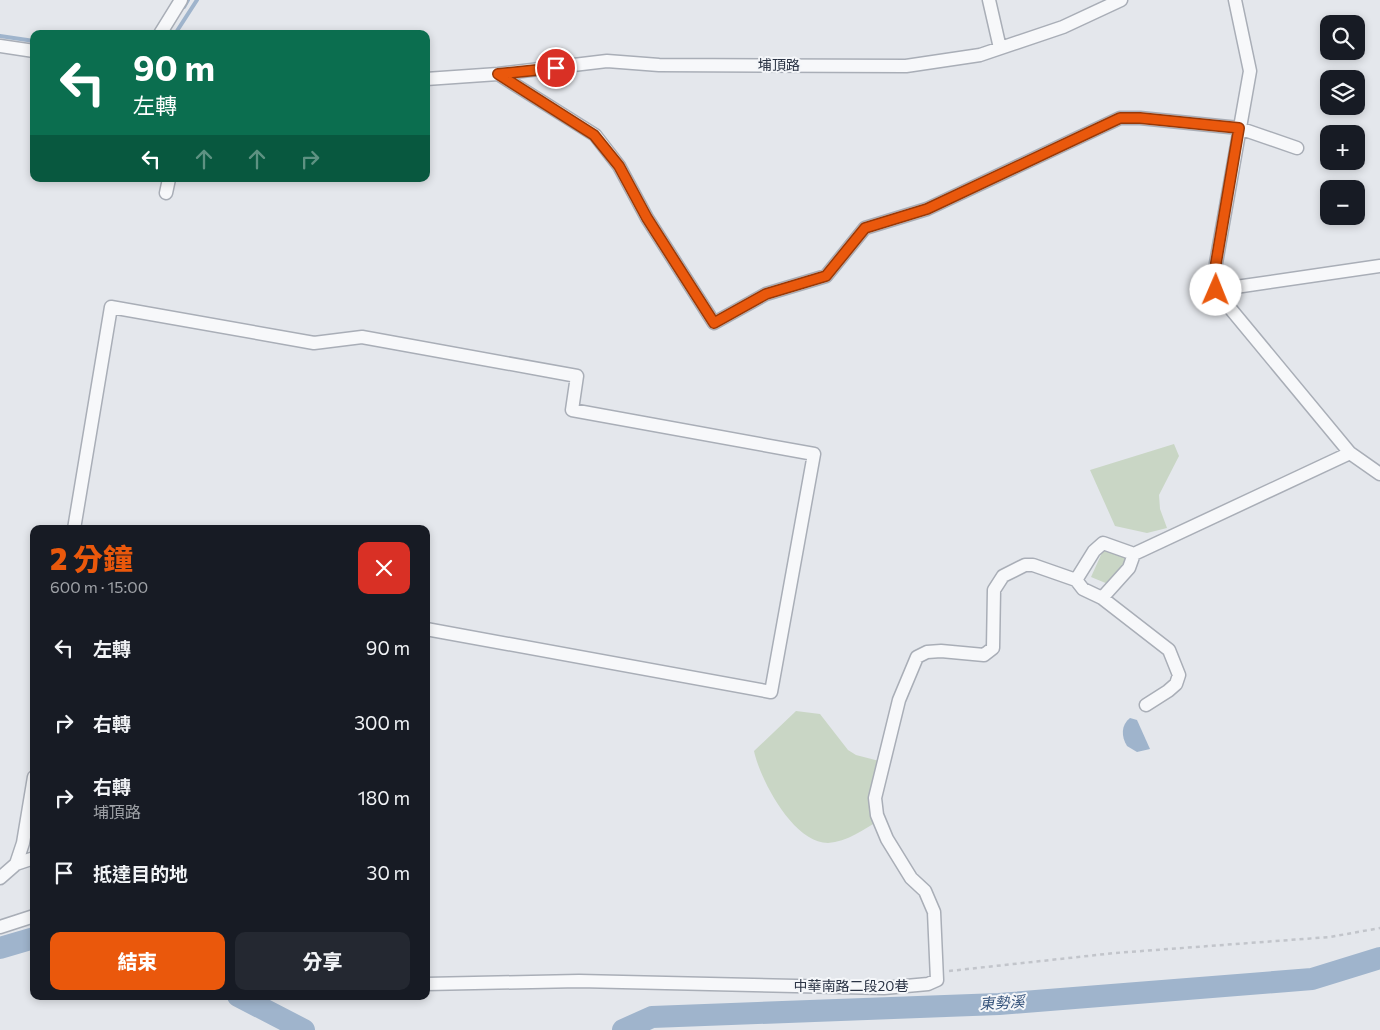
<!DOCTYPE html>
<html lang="zh-TW">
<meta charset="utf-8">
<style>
:root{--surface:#171b24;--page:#242831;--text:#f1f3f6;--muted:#9ea1a6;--accent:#ea580c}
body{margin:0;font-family:Commissioner,"Noto Sans TC",sans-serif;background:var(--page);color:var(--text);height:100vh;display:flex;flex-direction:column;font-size:19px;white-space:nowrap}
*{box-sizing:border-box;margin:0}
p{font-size:16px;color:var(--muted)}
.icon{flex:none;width:28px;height:28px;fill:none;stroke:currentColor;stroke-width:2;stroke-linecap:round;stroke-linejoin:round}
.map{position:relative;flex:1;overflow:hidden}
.side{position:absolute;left:30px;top:525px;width:400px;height:475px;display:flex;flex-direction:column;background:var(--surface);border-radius:10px;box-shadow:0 2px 8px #0003}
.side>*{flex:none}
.top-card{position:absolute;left:30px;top:30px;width:400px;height:152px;border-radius:10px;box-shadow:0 2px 8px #0003;background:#0b6e4f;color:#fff;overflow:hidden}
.buttons{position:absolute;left:1320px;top:15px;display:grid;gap:10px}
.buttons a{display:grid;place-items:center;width:45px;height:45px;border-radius:10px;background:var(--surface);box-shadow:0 2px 8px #0003;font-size:25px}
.pin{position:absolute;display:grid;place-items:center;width:42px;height:42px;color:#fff;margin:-21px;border:2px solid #fff;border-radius:50%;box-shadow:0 1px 5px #0007}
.me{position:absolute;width:55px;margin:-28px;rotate:1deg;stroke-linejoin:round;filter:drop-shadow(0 0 4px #0008)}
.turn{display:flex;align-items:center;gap:18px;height:105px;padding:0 20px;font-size:22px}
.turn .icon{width:65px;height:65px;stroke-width:2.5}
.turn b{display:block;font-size:35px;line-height:42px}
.lanes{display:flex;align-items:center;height:48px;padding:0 20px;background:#0003;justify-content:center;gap:25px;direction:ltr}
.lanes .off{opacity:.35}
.round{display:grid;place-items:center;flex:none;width:52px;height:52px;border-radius:10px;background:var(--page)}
.summary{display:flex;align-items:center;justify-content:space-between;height:85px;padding:0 20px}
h1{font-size:30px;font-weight:800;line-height:38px;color:var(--accent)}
.action{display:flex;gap:10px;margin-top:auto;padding:10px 20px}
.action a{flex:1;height:58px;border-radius:10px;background:var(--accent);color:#fff;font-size:20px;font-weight:800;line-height:58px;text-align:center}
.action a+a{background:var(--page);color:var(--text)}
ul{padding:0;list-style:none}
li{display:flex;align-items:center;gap:15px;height:75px;padding:0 20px}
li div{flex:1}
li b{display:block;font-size:19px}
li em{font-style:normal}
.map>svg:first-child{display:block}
</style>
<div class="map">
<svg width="1380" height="1030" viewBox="0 0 1380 1030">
<rect width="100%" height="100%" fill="#e4e7ec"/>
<path fill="#c9d6c5" d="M1174,444L1179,456L1159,495L1160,509L1167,528L1147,533L1115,526L1090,470Z
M1105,546L1138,550L1108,584L1091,577Z
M796,711L820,714L848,750L856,755L883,762L880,820C864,829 847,842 828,843C793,843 760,779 754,751Z"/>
<path fill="#9fb4cc" d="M1130,718L1137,720L1150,749L1137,752L1127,746C1121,736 1121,725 1130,718Z"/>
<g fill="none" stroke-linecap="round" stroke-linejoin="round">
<path stroke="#9fb4cc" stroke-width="4" d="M184,7L188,0
M175,34L197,0
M0,36L34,41"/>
<path stroke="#9fb4cc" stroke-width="22" d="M0,948L34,938
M238,996L304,1030
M623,1030L652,1017L999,1004L1312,979L1380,958"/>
<defs>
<path id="minor" d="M989,0L1000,48
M1235,0L1250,71L1216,263L1215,290L1350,453L1380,474
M160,34L181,0
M0,46L34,51
M498,74L595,135L619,166L647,218L714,323L766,294L826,276L865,228L927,209L1120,118H1140L1239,128L1297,148
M426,79L498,74L607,61L659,65L906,66L980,55L1063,27L1121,0
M166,193L169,179
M1215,290L1380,266
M74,529L111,307L314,343L362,337L577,376L572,410L814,454L771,692L426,629
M1076,580L1083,589L1102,598L1169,650L1179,675L1176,684L1168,691L1146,705
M1076,580L1094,551L1103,543L1134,554
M1102,598L1129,568L1134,554L1350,453
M16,864L34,858
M0,878L16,864L23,843L34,777
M0,927L34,916
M426,984L579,981L884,988L928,984L937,980L934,912L925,891L911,878L887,839L877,815L875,798L899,700L917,657L927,652L941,651L984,655L993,648L994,590L1003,576L1025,565H1033L1076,580"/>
</defs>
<use href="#minor" stroke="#a9aeb7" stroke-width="15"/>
<path stroke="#c2c5cb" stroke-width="2.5" stroke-dasharray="4 4" stroke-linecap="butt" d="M949,971L1115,953L1330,937L1380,928"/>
<use href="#minor" stroke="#f7f8fa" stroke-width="12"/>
</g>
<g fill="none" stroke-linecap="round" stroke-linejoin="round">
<defs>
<path id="route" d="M556,68L498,74L594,135L619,166L647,218L714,323L766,294L826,276L865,228L927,209L1120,118H1140L1239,128L1216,263V290"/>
</defs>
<use href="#route" stroke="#983908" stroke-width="12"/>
<use href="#route" stroke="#ea580c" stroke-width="9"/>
</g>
<g text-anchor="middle" stroke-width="4" stroke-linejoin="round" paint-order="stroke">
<g font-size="14" fill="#2b3445" stroke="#f4f6f9">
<text x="779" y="70">埔頂路</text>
<text x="851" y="991">中華南路二段20巷</text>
</g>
<g font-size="15" font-style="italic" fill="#34527a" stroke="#f4f6f9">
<text transform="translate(1002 1003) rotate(-3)" y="5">東勢溪</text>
</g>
</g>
</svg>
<div class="buttons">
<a><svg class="icon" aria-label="search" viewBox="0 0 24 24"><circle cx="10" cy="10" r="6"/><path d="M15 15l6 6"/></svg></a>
<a><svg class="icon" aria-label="layers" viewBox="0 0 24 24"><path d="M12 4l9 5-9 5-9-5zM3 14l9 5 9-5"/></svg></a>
<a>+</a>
<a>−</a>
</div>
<div class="pin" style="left:556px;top:68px;background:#d93025"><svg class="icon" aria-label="arrive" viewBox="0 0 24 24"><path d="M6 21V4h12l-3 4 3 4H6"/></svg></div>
<svg class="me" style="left:1216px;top:290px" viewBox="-20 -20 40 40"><circle r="19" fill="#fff"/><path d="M0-13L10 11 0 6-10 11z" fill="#ea580c"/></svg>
<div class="top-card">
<div class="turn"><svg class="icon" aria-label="left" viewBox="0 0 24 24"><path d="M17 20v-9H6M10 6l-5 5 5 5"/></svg><div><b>90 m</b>左轉</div></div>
<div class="lanes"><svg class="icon" aria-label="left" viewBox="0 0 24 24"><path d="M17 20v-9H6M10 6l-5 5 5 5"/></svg><svg class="icon off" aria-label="ahead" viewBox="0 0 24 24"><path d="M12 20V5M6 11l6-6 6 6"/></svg><svg class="icon off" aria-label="ahead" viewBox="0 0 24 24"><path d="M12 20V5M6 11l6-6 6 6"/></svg><svg class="icon off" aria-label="right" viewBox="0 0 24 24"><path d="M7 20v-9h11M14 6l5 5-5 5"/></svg></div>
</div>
<section class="side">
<div class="summary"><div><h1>2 分鐘</h1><p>600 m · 15:00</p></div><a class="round" style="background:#d93025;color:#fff"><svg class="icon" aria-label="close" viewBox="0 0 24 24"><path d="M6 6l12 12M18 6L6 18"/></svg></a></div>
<ul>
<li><svg class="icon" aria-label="left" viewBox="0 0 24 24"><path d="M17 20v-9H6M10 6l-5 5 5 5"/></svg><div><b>左轉</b></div><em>90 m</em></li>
<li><svg class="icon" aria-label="right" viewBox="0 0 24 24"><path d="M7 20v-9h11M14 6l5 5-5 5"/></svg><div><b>右轉</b></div><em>300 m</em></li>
<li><svg class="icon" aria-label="right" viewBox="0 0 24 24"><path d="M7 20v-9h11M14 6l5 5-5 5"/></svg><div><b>右轉</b><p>埔頂路</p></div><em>180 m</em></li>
<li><svg class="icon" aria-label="arrive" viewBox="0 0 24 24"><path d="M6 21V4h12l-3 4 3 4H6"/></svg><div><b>抵達目的地</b></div><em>30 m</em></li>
</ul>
<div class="action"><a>結束</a><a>分享</a></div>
</section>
</div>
